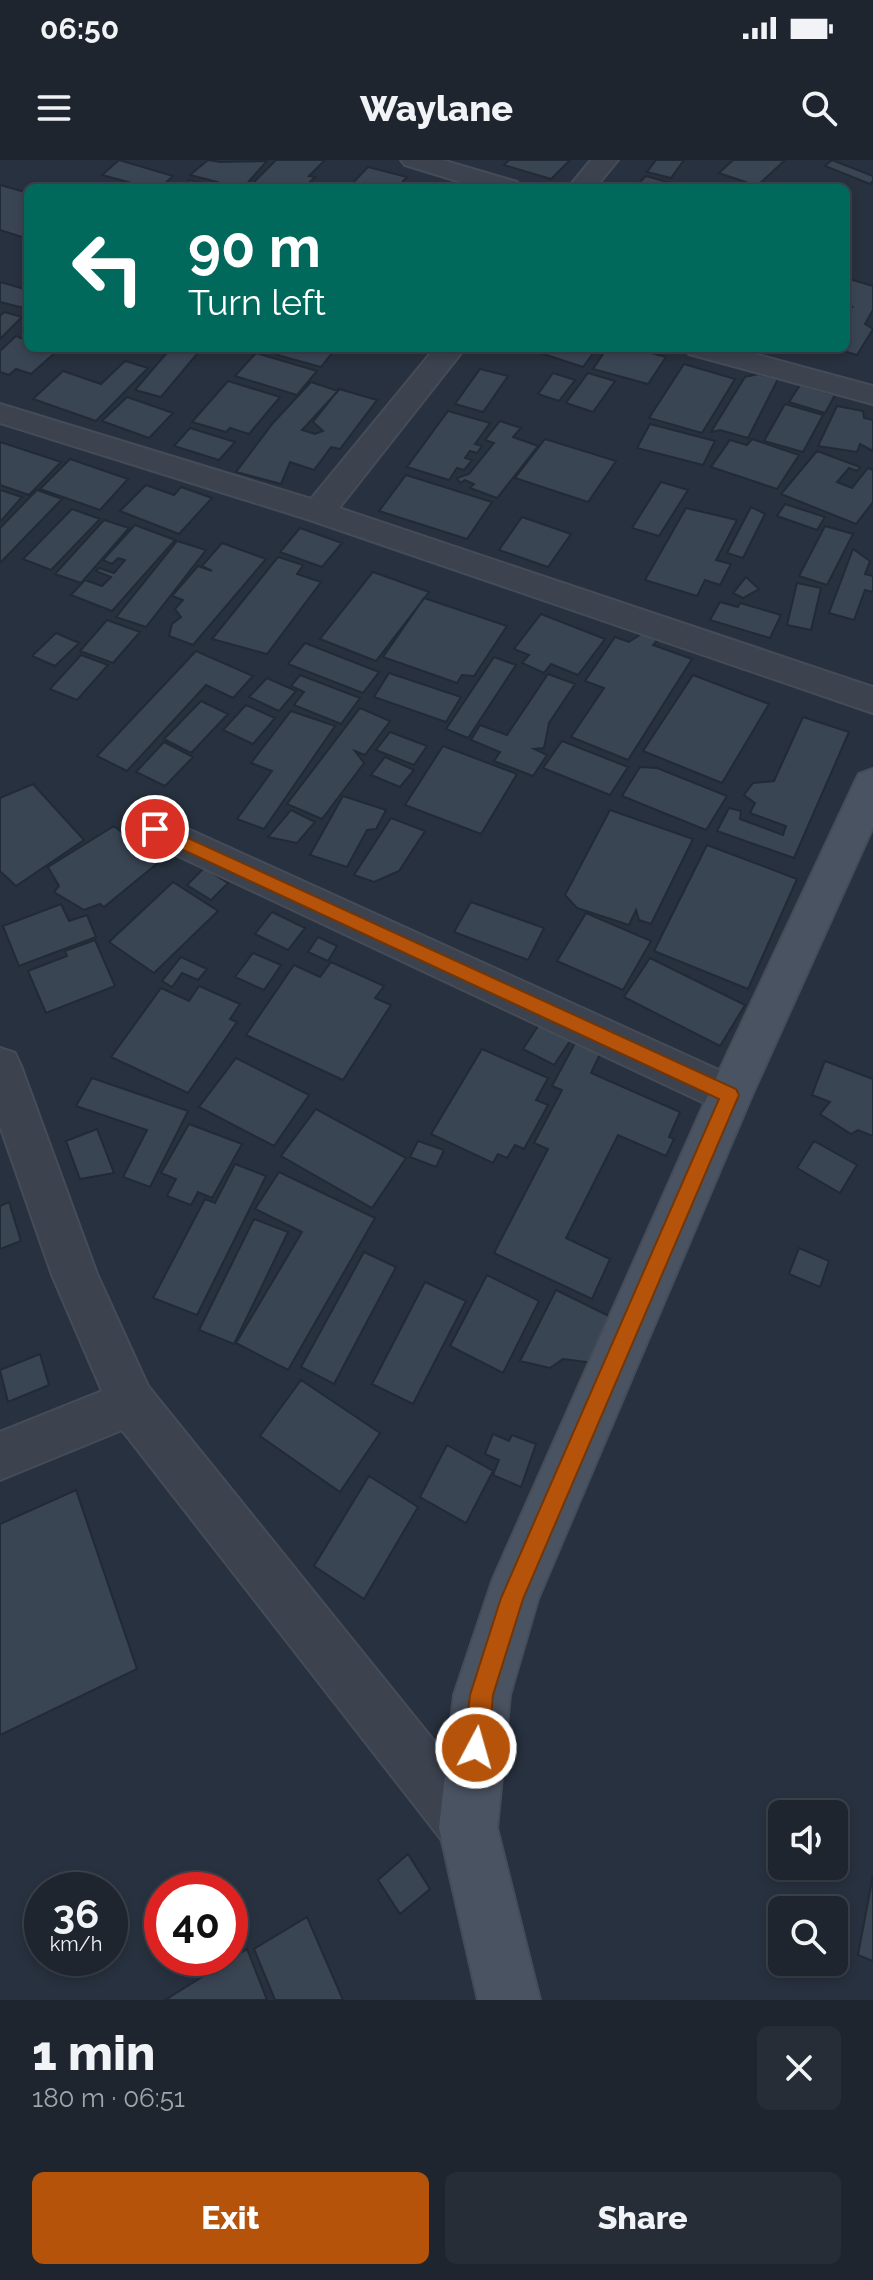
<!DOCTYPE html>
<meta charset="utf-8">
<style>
:root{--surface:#1e252f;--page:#262d37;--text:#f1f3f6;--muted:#a1a5aa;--line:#3c424b;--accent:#b45309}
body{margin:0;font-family:Raleway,sans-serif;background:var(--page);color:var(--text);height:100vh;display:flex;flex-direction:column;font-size:30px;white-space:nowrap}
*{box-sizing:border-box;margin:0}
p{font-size:26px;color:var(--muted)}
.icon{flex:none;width:44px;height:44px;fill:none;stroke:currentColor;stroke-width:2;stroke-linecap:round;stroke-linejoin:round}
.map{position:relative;height:1840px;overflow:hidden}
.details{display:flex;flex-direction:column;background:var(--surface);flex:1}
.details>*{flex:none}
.top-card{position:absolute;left:24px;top:24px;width:826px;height:168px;border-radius:12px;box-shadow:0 4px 12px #0003,0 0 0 2px var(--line);background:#00695c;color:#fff;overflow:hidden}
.buttons{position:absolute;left:768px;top:1640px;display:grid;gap:16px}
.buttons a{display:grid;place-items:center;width:80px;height:80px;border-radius:12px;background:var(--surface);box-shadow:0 4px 12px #0003,0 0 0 2px var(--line);font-size:40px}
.speed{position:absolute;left:24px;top:1712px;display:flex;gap:16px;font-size:40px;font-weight:700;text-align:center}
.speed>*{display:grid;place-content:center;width:104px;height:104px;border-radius:50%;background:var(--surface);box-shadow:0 4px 12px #0003,0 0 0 2px var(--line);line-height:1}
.speed small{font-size:20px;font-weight:400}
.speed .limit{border:12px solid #d22;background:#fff;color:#111}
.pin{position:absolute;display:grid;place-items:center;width:68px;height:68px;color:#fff;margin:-34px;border:4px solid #fff;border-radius:50%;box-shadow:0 2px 8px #0007}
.me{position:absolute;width:88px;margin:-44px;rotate:6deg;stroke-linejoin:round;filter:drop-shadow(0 0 6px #0008)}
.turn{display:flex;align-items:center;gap:28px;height:168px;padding:0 32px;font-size:36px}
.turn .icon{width:104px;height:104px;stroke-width:2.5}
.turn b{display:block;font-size:56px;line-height:68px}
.round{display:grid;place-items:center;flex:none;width:84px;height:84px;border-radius:12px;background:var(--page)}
.headline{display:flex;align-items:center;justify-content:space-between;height:136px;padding:0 32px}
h1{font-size:48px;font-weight:800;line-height:60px}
.cta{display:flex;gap:16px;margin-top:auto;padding:16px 32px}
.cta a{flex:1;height:92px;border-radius:12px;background:var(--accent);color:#fff;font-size:32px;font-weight:800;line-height:92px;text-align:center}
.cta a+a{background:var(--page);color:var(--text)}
.status{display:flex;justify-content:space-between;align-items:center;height:56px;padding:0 40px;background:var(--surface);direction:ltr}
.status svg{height:22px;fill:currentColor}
header{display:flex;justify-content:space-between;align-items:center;height:104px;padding:0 32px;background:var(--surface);font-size:36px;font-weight:800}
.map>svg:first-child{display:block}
</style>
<div class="status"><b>06:50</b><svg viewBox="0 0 49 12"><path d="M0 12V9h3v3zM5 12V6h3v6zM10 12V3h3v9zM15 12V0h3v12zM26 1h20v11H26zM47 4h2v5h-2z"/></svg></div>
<header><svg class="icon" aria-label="menu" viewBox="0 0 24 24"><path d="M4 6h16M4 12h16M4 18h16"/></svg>Waylane<svg class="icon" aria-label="search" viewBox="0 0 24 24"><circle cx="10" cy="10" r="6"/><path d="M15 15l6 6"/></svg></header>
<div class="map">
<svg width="873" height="1840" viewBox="0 0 873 1840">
<rect width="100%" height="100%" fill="#28313f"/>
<path fill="#3a4554" stroke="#222a36" stroke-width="2" d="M119,0L173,16L160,28H150L102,15Z
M208,0L220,2L267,1L243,28H168L173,23L185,25L189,20L210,25L217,22L190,15Z
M276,0H325L309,16L315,17L306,26L249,27Z
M509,0H570L551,19L504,5Z
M656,0H684L671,18L647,12Z
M733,0H780L784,1L757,26L719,13Z
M832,0L873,16V21L870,24L825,6Z
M368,7L407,17L397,28H348Z
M646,16L688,28H634Z
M0,25L28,33V79L0,70Z
M846,118L873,126V150L865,164L873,169L857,195L833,188H846V153L852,147L846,145Z
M0,122L28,130V149L0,142Z
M4,152L22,157L0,179V156Z
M16,176L28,181V188L57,191L31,214L16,209L9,215L0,212V191Z
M171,188H202L161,237L135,230Z
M282,188H336L321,207L277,195Z
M525,188H597L583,207Z
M607,188H633L666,197L648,224L593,209Z
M256,193L317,211L297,235L235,216Z
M125,201L148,208L96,261L33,239L63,211L101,224Z
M684,204L735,219L702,273L649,258Z
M480,209L508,216L483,252L455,244Z
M553,213L575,220L559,241L538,234Z
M588,213L615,221L593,252L566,243Z
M758,214L778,219L748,278L720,270L711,272L745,217Z
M228,221L280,237L249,274L230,268L226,272L192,262Z
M311,222L338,231L302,270L315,274L323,271L313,262L339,229L377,240L340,289L331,287L314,310L290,302L281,324L236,312L273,263Z
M800,225L835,235L825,253L789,242Z
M127,237L173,253L149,278L102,261Z
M785,244L823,255L803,292L764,281Z
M837,246L863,251L864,258L873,260V291L860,284L857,292L818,286Z
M448,251L490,263L475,284L482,286L477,293L470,291L465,298L472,300L464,310L457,308L449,320L407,307Z
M500,261L521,268L513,277L538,286L497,338L470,328L474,324L465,320L460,323L457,318L469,314L494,283L485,280Z
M650,264L715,281L703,305L637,288Z
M190,268L235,282L219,300L174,286Z
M545,279L616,301L588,342L515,318Z
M752,279L799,295L777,329L711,307L730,280L747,285Z
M0,282L61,302L29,335L0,325Z
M817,291L860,307L857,311L849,308L837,322L852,328L868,308L873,310V342L856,364L781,334Z
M70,299L128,319L100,350L40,329Z
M406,315L492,342L467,379L379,351Z
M661,322L688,330L659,376L632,368Z
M146,325L174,335L181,327L212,338L179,374L120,351Z
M0,330L22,337L0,362Z
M37,330L62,339L0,403V368Z
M785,344L825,357L817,370L777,356Z
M751,347L765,354L743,398L727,393Z
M686,348L737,360L716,400L731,404L720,425L705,420L697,436L645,420Z
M72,349L100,359L51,410L23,399Z
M522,357L571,374L548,407L499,390Z
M104,360L129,368L81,423L55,414Z
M135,365L175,380L112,451L71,435L85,420L102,426L111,417L96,411L99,408L114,413L125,400L118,398L112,404L103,400Z
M825,366L853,374L827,425L799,416Z
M300,368L342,383L322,407L280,392Z
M177,381L206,390L146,467L116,457Z
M222,383L266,399L193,485L169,476L172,464L181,457L175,449L183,440L172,436L198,406L212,411L202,406Z
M853,389L870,401L865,414L873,416V432L865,430L854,460L829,453Z
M278,397L303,405L297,414L321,422L267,494L212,479Z
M373,412L429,432L376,501L320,479Z
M746,417L759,429L743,438L733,433Z
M797,423L821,428L811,470L787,465Z
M424,438L507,466L474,516L462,515L457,523L383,497Z
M720,442L738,447L740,443L781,455L770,478L710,460Z
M541,454L605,479L578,515L551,504L544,513L522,503L529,495L514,489Z
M107,460L140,472L113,503L80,491Z
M644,472L657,481L653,485L692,499L628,600L571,577L604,528L585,521L615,477L629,482Z
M56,473L79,483L55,506L32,496Z
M305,483L379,512L363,533L288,504Z
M196,491L253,516L233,538L206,525L127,611L97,596Z
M81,495L108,505L77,540L50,529Z
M494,497L516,505L468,578L446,569Z
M389,513L461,537L446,562L374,537Z
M548,514L575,524L549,563L544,588L534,589L547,595L533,616L494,601L500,592L471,580L480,565L507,575Z
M300,515L360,538L341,564L294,545L304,532L291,526Z
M693,515L769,544L722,623L643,591Z
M267,518L296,531L279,551L249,537Z
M201,541L228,554L191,593L164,579Z
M246,545L275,558L253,584L223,570Z
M360,548L390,561L365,595L355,591L364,603L322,659L287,644Z
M291,551L335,566L264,669L237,659L272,611L251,603Z
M803,557L849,572L794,698L717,671L729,648L741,651L740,659L783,675L786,666L750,653L755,643L744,635L753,623L774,621Z
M390,572L427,586L414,605L376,590Z
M562,581L628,607L610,635L543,608Z
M164,582L193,597L165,626L136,612Z
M443,586L517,614L481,674L405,645Z
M385,597L414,610L400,627L371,615Z
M640,607L657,608L727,636L706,670L622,636Z
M33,624L84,680L16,726L0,711V638Z
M343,636L386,650L376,669L367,670L347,707L310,695Z
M291,650L315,662L297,683L268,677Z
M610,650L693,679L651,764L639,760L636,750L629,765L577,748L565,735Z
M391,658L425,671L399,711L374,722L354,715Z
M114,666L159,702L104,747L100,744L84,750L54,732L59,726L48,707Z
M707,685L797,719L748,829L654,791Z
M204,708L228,723L211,740L187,725Z
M173,722L218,751L154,813L109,782Z
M471,742L544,768L528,800L454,772Z
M61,744L69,761L87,755L96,777L19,806L3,766Z
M272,752L305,768L288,790L255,774Z
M586,753L651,781L623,830L557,801Z
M318,777L337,786L328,801L308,792Z
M95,780L115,826L46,853L28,811L67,796L65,791Z
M253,793L281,805L264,830L235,817Z
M181,797L207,809L198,820L182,813L172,827L162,821Z
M650,798L745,845L720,886L624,837Z
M331,802L384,826L375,838L391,845L343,920L246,875L294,805L320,817Z
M199,826L240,844L230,859L237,862L188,933L111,897L161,828L189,841Z
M542,860L574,875L554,905L523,889Z
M575,883L600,894L591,913L680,952L669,977L674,979L666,996L618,975L566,1078L610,1099L592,1139L494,1093L548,989L534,983L562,930L552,926Z
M482,889L548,918L536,940L548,945L524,989L515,985L507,998L498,994L493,1003L431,974Z
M236,898L309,935L274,986L199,947Z
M825,901L873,919V976L858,970L851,974L820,954L830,942L812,935Z
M92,918L188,951L150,1027L123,1017L147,970L76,946Z
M316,949L406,998L372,1048L281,996Z
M189,964L242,984L212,1038L198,1032L191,1045L167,1036L176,1019L161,1013Z
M97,969L114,1013L80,1019L66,981Z
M418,981L444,990L436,1007L410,997Z
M814,981L857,1005L840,1033L797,1008Z
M235,1004L266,1016L197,1155L153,1138L205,1039L215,1043Z
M279,1012L375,1058L288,1210L236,1183L302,1072L255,1049Z
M9,1042L21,1081L0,1089V1046Z
M254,1059L288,1072L234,1184L199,1170Z
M799,1088L829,1101L820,1127L789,1114Z
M364,1092L396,1107L334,1224L301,1207Z
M487,1115L539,1141L503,1213L450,1186Z
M425,1122L466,1141L413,1244L372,1224Z
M556,1130L615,1159L594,1203L563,1199L550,1208L520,1201Z
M40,1194L49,1225L8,1242L0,1210Z
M301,1220L380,1273L340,1332L260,1276Z
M493,1274L509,1281L512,1275L536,1284L521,1327L493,1315L499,1300L485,1294Z
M447,1285L493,1311L466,1363L420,1337Z
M369,1316L418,1347L364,1439L314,1406Z
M76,1330L137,1509L0,1575V1364Z
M408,1694L430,1729L400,1754L378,1720Z
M873,1715V1801L858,1795Z
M307,1757L343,1840H275L254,1789Z
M247,1789L267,1840H165Z"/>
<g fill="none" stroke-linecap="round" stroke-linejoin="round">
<defs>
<path id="street" d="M401,0H442L517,22L521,28H480L405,5Z
M591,0H618L595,28H568Z
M435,188H465L339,348L873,527V553L307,359L0,263V244L311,339Z
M684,188H732L873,226V244L689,194Z
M155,654L745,922L751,935L745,948L730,953L715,948L142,679L136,669L142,659Z
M0,888L15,893L21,906L97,1114L148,1226L488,1648L496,1668L488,1688L468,1696L448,1688L122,1270L0,1320V1272L102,1231L52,1115L0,966Z"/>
<path id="secondary" d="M873,609V667L752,935L538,1439L510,1535L497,1668L540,1840H478L439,1668L454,1535L493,1419L708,935L854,624L859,614Z"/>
</defs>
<use href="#street" stroke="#454c58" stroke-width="4"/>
<use href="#secondary" stroke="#454c58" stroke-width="4"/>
<use href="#street" fill="#3c434f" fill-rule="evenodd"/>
<use href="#secondary" fill="#4a5362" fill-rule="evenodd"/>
</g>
<path fill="#b45309" stroke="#753606" stroke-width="2" d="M155,663L736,929L739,935L523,1439L493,1535L488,1588L484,1596L476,1600L468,1596L464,1588L470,1535L501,1438L719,939L149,674L147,669Z"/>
</svg>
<div class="buttons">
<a><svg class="icon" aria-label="sound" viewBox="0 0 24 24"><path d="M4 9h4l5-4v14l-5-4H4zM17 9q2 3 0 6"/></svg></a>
<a><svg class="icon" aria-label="search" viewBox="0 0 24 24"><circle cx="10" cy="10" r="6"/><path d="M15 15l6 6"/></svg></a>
</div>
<div class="speed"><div>36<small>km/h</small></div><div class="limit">40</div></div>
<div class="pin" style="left:155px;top:669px;background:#d93025"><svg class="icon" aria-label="arrive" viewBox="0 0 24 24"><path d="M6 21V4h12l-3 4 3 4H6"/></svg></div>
<svg class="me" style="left:476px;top:1588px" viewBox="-20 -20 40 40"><circle r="17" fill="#b45309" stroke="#fff" stroke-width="3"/><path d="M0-11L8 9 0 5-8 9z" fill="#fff"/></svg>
<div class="top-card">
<div class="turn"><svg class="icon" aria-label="left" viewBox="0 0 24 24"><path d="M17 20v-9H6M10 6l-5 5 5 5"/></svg><div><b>90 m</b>Turn left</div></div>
</div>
</div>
<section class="details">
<div class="headline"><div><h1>1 min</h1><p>180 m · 06:51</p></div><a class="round"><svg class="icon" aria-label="close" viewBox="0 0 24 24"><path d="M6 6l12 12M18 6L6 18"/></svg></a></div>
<div class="cta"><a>Exit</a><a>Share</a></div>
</section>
